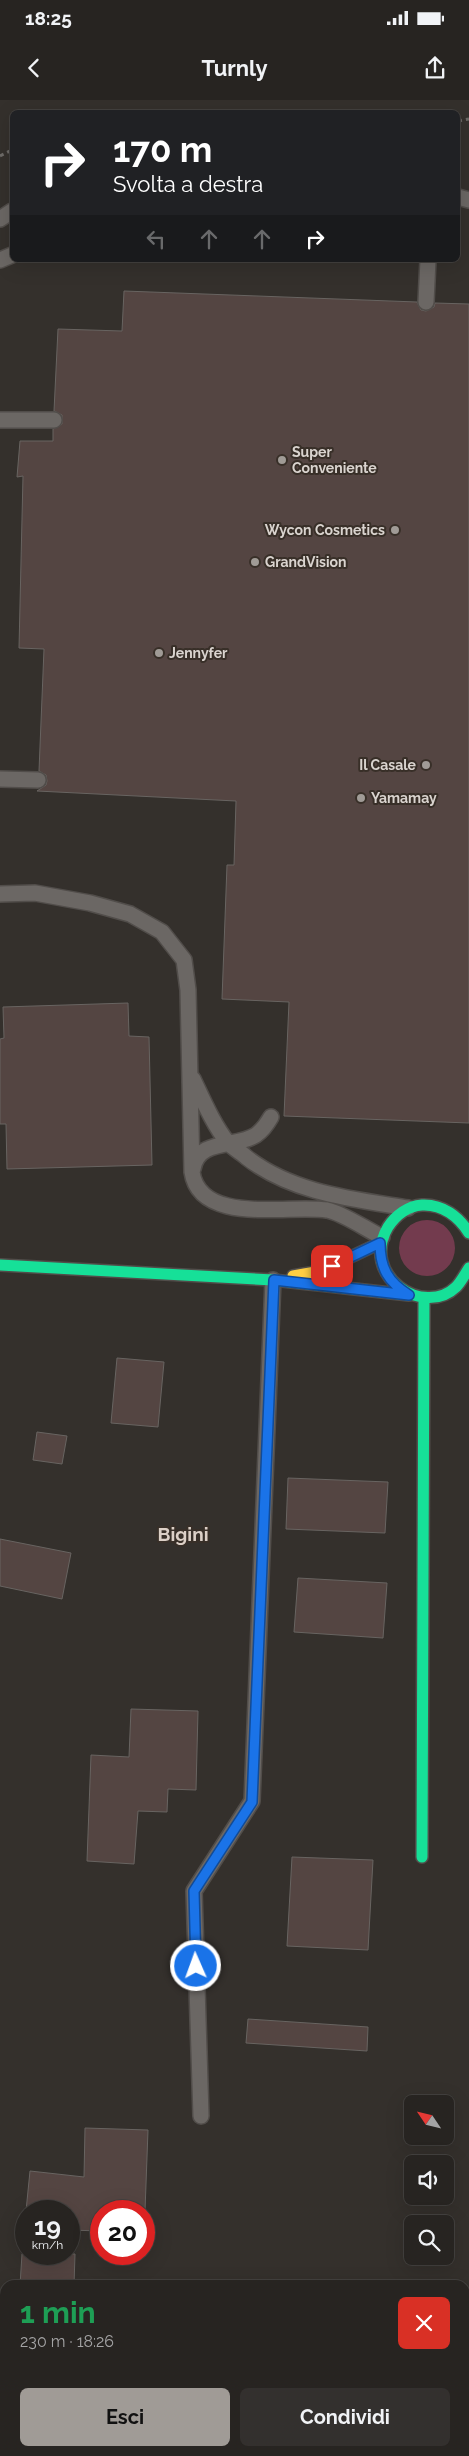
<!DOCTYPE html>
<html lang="it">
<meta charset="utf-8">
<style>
:root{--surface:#272421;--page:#33302e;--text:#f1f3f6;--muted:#a4a4a5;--line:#43413f;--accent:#a09b96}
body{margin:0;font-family:Raleway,sans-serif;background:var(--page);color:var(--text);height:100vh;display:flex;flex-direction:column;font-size:19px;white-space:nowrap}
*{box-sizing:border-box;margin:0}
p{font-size:16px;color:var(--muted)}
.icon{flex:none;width:28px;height:28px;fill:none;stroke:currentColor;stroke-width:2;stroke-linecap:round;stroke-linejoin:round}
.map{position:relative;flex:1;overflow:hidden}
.side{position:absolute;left:0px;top:2180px;width:470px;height:176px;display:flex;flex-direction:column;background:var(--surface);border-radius:15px 15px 0 0;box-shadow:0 5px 20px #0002,0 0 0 1px var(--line)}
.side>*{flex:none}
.banner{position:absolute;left:10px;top:10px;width:450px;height:152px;border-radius:8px;box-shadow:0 5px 20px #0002,0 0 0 1px var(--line);background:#202124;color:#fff;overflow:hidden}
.needle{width:32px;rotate:305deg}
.tools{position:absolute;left:404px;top:1995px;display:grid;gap:10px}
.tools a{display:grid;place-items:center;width:50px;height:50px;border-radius:8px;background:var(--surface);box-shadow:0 5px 20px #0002,0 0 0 1px var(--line);font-size:25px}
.speed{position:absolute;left:15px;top:2100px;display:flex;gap:10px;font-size:25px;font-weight:700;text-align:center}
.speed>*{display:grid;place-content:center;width:65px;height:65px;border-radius:50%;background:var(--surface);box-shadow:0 5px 20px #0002,0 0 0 1px var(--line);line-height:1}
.speed small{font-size:12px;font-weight:400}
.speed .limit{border:8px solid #d22;background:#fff;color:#111}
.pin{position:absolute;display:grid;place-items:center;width:42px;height:42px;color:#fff;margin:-21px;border-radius:10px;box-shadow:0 2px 8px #0006}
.me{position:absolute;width:55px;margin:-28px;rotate:358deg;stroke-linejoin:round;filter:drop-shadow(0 0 4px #0008)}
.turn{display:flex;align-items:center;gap:18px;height:105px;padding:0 20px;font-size:22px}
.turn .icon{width:65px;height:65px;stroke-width:2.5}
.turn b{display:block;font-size:35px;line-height:42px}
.lanes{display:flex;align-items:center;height:48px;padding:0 20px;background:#0003;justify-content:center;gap:25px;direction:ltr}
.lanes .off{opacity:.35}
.round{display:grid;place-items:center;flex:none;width:52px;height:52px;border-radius:8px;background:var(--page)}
.overview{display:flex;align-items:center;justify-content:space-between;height:85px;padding:0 20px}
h1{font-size:30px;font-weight:700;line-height:38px;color:#1e9e55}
.cta{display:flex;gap:10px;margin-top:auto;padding:10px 20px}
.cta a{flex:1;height:58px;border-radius:8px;background:var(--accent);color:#111;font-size:20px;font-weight:700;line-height:58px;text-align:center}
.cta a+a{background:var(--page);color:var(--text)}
.status{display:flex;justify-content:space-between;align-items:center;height:35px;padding:0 25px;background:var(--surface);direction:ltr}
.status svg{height:14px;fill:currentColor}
header{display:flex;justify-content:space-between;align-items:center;height:65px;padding:0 20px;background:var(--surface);font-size:22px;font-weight:700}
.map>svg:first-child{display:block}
</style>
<div class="status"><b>18:25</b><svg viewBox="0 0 49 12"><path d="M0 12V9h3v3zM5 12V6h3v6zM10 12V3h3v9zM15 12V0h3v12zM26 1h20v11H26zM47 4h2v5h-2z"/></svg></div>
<header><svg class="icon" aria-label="back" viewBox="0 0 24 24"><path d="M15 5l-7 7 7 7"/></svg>Turnly<svg class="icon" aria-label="share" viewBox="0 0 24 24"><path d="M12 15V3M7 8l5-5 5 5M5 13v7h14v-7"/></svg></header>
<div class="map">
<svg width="469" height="2356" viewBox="0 0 469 2356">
<rect width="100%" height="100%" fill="#34302c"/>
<path fill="#733b4e" d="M399 1148a28 28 0 1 1 56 0a28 28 0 1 1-56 0Z"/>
<path fill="#544542" stroke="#686461" d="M124,191L417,202L421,210L426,211L434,207L435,203L469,204V1023L284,1016L289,902L222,899L227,765H234L236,701L37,691L46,685L47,681L46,675L39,671L44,549L19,548L23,376L17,377L20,341H53V329L62,324V315L54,311L58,229L122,231Z
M128,903L129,936L149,937L152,1065L7,1069L6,1024H0V939L4,938L3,907Z
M117,1258L164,1262L158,1327L111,1323Z
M37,1332L67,1336L62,1364L33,1360Z
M288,1378L388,1382L385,1433L286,1429Z
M0,1439L71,1453L62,1499L0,1486Z
M298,1478L387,1483L383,1538L294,1532Z
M131,1609L198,1611L196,1690L168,1689L167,1712L138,1711L134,1764L87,1761L91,1655L129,1657Z
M292,1757L373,1760L368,1850L287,1846Z
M248,1919L368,1927L367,1951L246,1943Z
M85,2028L148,2030L145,2111H101V2131L69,2130V2111H26L30,2071L84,2077Z
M22,2154H75L74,2185H20Z"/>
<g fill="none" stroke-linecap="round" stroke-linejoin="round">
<defs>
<path id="lane" d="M458,97L469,100
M0,119L12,111
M0,160L12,155
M426,202L428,160
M0,320H54
M0,679L38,680
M0,794L35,793L90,803L130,814L162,832L184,860L188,890L192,1072C200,1126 290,1104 327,1110C343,1113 367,1130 382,1137
M193,979C203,1000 213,1024 228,1043C233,1048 241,1052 246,1057C292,1093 352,1099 408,1108
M193,1069C198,1038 236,1048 256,1035C263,1030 267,1024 271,1017
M201,2016L194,1791L252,1701L273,1180"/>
<path id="fast" d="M469,1133C459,1117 443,1104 422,1105C408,1106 396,1115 388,1127C359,1176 424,1218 456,1187C461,1182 465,1174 469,1168
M0,1165L273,1180L409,1195
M422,1757L424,1198"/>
<path id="slow" d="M293,1176L321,1171L380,1143"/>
</defs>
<use href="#lane" stroke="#514d4a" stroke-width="18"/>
<use href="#fast" stroke="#514d4a" stroke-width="14"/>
<use href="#slow" stroke="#514d4a" stroke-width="14"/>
<path stroke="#6d6a67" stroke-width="3" stroke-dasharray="4 4" stroke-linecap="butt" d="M458,21L469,19
M0,56L12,50"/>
<use href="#lane" stroke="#6b6764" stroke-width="15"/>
<use href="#fast" stroke="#16e098" stroke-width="11"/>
<use href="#slow" stroke="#ffcf43" stroke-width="11"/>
</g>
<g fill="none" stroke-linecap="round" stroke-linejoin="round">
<defs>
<path id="route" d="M196,1866L194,1791L252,1702L274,1180L409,1195C388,1182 380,1168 380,1143L332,1166"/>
</defs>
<use href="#route" stroke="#114b97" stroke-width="12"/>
<use href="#route" stroke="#1a73e8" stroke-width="9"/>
</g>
<g fill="#a09b96" stroke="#382f28" stroke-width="2">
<circle cx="282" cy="360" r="5"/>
<circle cx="395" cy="430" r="5"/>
<circle cx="255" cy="462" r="5"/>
<circle cx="159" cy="553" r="5"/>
<circle cx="426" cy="665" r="5"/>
<circle cx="361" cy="698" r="5"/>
</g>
<g text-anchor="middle" stroke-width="4" stroke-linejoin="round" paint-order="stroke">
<g font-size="14" font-weight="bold" fill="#dad4cf" stroke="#382f28" text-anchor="start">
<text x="292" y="357">Super<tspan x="292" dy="16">Conveniente</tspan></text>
<text x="385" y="435" text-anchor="end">Wycon Cosmetics</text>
<text x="265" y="467">GrandVision</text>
<text x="169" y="558">Jennyfer</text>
<text x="416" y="670" text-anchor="end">Il Casale</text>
<text x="371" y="703">Yamamay</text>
</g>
<g font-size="19" font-weight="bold" fill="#dcd0c7" stroke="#382f28">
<text x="183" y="1441">Bigini</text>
</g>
</g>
</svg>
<div class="tools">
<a><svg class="needle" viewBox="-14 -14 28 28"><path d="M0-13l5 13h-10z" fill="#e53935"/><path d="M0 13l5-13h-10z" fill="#a4a4a5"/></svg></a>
<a><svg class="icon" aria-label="sound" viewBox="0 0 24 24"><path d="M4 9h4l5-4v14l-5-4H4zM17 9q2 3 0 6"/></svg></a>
<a><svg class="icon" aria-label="search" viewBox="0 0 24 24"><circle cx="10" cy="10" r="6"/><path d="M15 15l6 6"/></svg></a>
</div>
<div class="speed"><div>19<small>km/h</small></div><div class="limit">20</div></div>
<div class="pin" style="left:332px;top:1166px;background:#d93025"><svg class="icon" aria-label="arrive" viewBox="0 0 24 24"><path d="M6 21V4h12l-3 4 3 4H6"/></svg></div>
<svg class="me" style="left:196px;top:1866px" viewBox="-20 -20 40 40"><circle r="17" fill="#1a73e8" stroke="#fff" stroke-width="3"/><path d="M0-11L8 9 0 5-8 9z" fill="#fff"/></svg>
<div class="banner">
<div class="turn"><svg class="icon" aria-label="right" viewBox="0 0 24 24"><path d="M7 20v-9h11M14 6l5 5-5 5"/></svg><div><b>170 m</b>Svolta a destra</div></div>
<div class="lanes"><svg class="icon off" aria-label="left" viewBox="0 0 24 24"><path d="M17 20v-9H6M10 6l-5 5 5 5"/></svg><svg class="icon off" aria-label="ahead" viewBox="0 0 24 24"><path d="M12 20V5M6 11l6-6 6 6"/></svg><svg class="icon off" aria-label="ahead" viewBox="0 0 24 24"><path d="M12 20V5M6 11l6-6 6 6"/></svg><svg class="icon" aria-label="right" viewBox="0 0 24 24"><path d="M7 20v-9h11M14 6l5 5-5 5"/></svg></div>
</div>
<section class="side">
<div class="overview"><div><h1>1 min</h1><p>230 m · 18:26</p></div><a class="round" style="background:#d93025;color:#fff"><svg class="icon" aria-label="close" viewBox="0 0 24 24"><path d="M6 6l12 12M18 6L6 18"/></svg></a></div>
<div class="cta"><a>Esci</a><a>Condividi</a></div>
</section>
</div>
